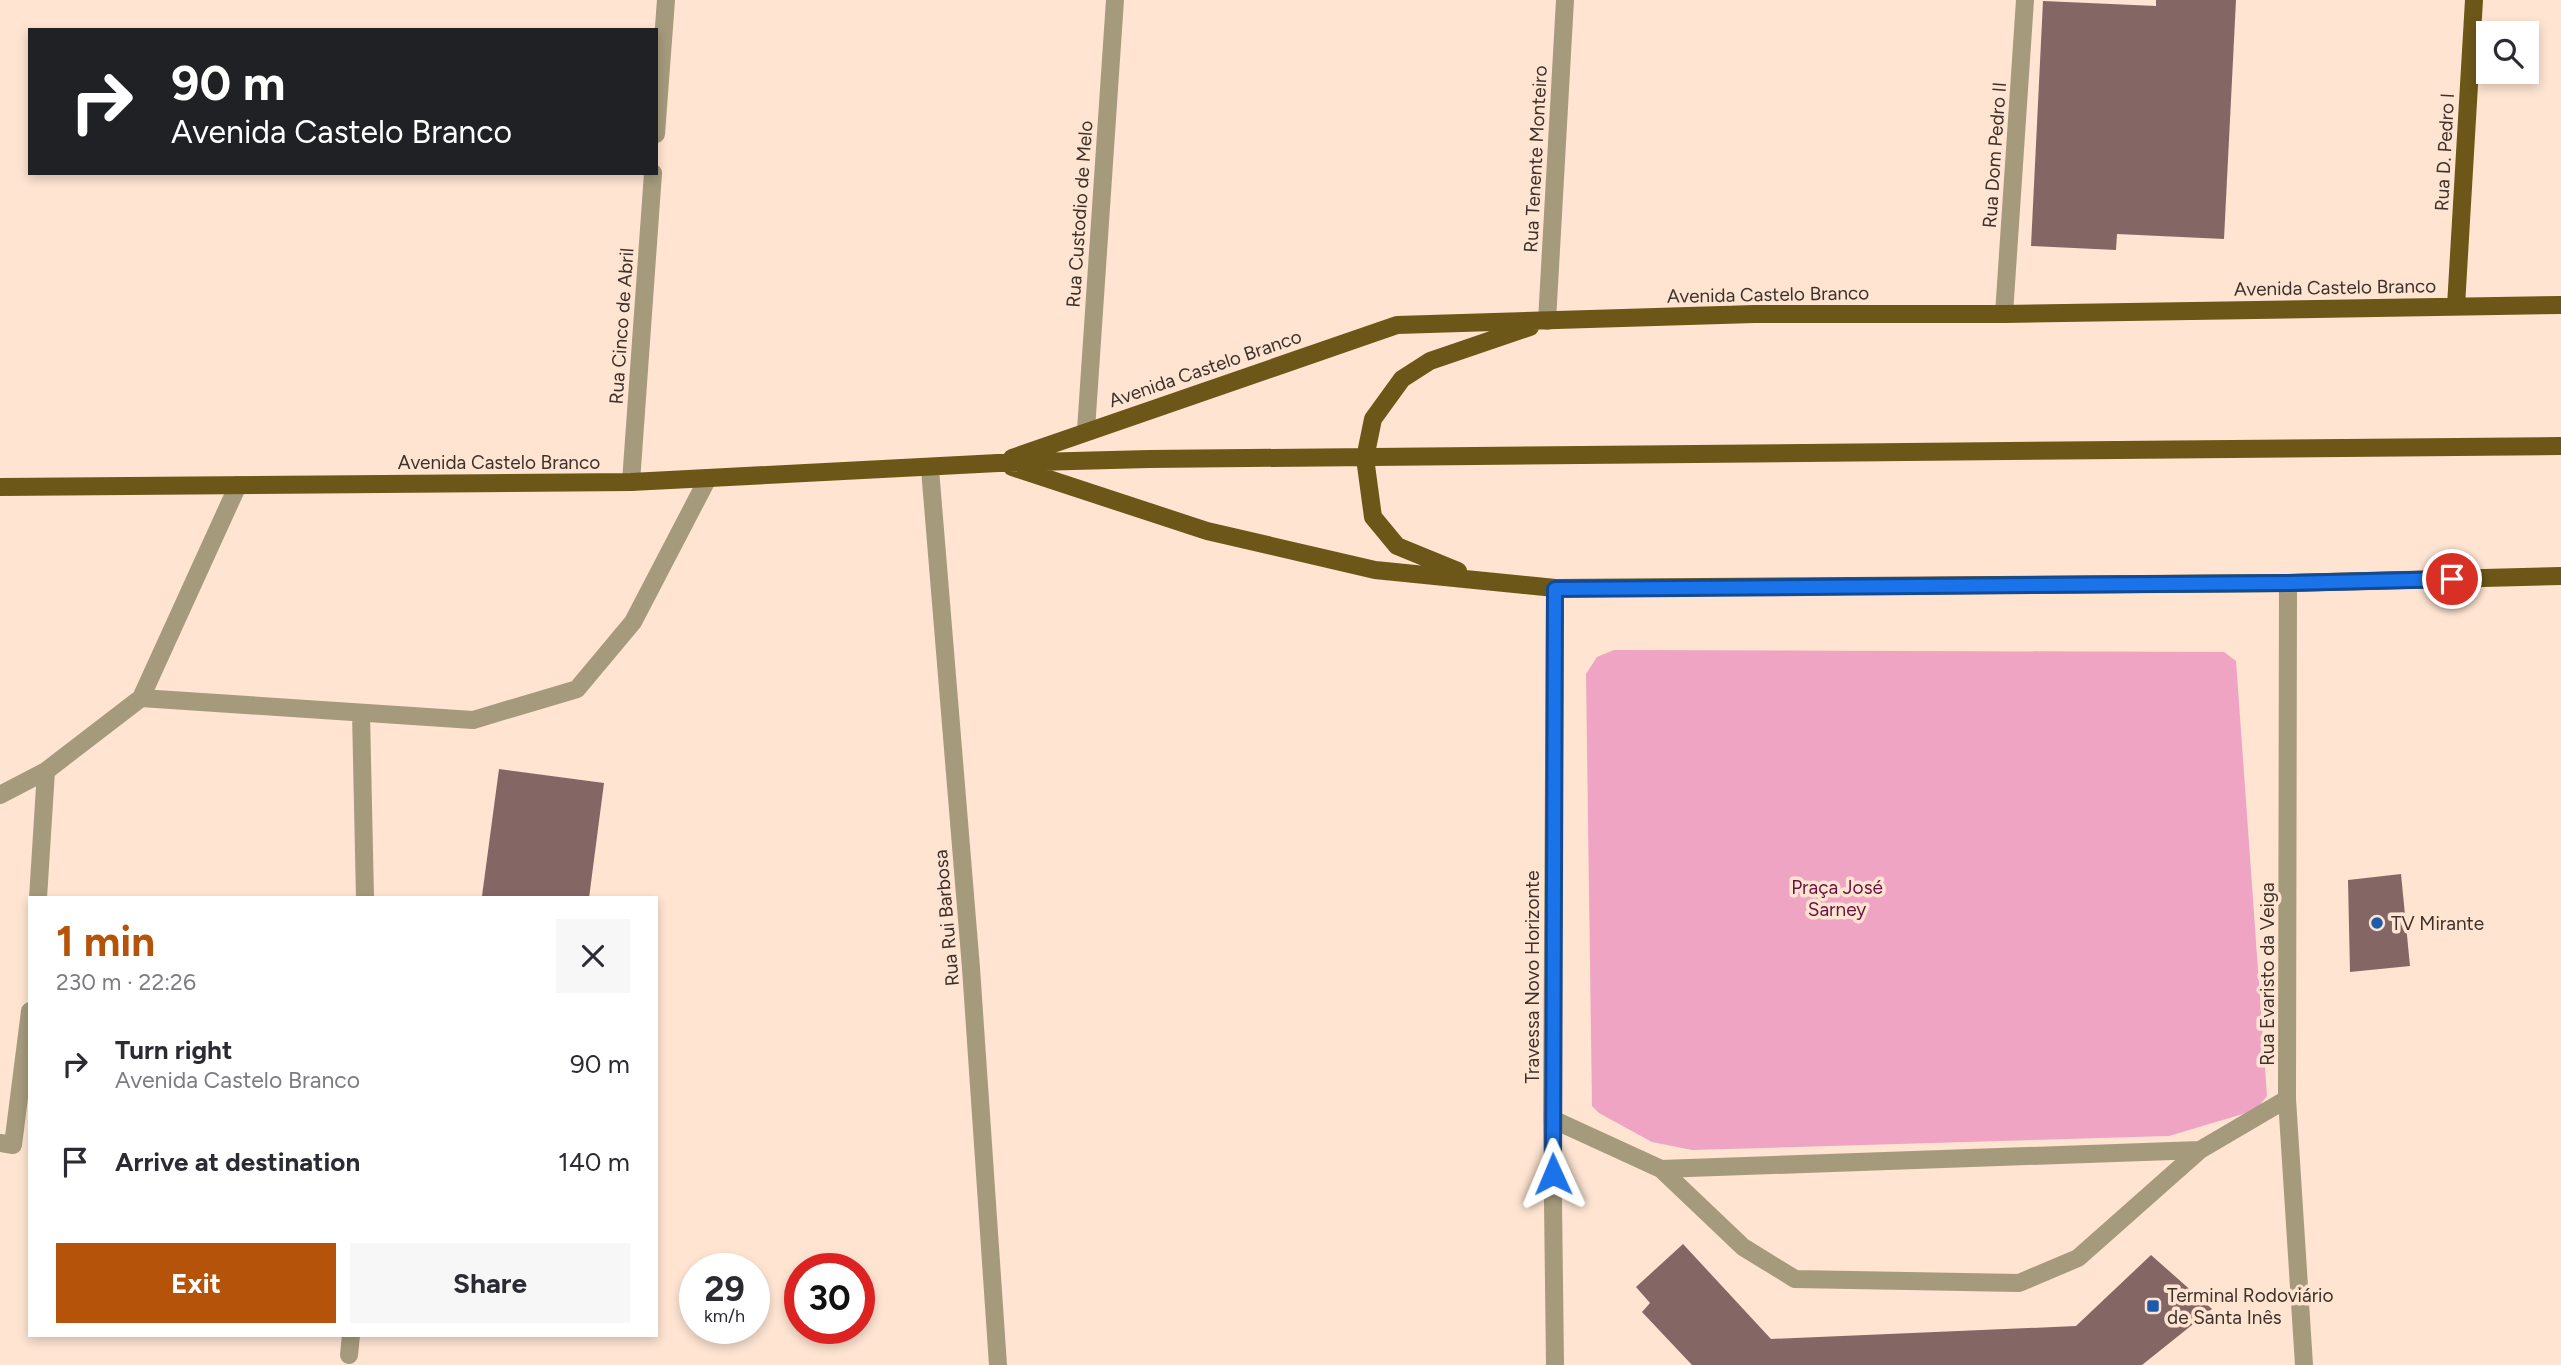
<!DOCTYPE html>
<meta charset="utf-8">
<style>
:root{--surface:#fff;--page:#f7f7f7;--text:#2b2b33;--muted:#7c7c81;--accent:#b45309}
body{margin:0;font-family:Figtree,sans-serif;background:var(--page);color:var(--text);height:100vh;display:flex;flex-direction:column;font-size:26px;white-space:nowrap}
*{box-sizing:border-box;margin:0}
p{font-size:23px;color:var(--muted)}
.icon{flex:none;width:38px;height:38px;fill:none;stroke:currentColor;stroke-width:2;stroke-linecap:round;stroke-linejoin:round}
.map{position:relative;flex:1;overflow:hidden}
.sheet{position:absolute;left:28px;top:896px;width:630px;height:441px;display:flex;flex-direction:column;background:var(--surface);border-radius:0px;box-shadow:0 4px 10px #0003}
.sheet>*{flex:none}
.banner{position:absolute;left:28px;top:28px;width:630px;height:147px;border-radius:0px;box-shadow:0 4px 10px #0003;background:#202124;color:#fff;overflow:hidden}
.buttons{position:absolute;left:2476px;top:21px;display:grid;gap:14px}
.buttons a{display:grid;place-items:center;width:63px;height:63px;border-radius:0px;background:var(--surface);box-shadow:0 4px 10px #0003;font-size:35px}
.speed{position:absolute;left:679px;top:1253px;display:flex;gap:14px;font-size:35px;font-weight:700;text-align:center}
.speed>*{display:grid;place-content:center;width:91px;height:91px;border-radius:50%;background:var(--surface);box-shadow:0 4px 10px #0003;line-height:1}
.speed small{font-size:18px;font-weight:400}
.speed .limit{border:10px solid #d22;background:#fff;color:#111}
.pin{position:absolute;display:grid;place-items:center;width:60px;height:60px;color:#fff;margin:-30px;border:4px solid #fff;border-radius:50%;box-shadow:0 2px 7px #0007}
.me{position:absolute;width:77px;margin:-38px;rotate:359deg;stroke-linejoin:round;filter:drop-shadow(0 0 5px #0008)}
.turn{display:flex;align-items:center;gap:24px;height:147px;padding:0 28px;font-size:32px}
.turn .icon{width:91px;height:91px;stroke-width:2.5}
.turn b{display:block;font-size:49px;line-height:60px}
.round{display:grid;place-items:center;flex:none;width:74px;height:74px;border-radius:0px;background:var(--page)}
.overview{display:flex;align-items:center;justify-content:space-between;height:119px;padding:0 28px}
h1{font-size:42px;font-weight:700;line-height:52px;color:var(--accent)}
.primary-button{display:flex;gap:14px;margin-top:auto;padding:14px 28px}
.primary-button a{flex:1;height:80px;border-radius:0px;background:var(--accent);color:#fff;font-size:28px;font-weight:700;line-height:80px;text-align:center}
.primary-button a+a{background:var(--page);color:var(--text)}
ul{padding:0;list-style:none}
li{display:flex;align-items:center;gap:21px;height:98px;padding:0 28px}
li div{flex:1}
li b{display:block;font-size:26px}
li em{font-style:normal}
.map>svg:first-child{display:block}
</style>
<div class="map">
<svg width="2561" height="1365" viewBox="0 0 2561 1365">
<rect width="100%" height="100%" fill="#fee4d1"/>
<path fill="#eea4c2" d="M1614,650L2224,652L2236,661L2267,1096L2256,1110L2169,1136L1692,1150L1652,1142L1599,1113L1592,1106L1586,674L1597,657Z"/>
<path fill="#846764" d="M2156,0H2236L2224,239L2117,234L2116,250L2031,246L2043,1L2156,6Z
M499,769L604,783L589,898L482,896Z
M2401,874L2410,966L2350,972L2348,880Z
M1683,1244L1771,1339L2076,1326L2151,1255L2212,1309L2142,1365H1692L1642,1312L1650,1303L1636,1287Z"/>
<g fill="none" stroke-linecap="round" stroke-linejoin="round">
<path stroke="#a59a7b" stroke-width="18" d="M656,134L666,0
M2004,314L2025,0
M1547,321L1565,0
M1086,430L1115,0
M930,469L971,968L998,1365
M631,482L653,173
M2288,583L2287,1099L2304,1365
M141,698L473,720L577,689L633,622L708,478
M361,713L365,898
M0,795L46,771L141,698L238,485
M38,898L46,771
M1552,1119L1661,1169L1743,1247L1795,1279L2019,1283L2078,1258L2200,1150L2287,1099
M0,1143L13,1145L30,1011
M1661,1169L2200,1150
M349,1355L351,1335
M1555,1365L1552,1119L1555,588"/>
<path stroke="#6c5718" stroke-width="18" d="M2456,306L2474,0
M1012,458L1397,325L1754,314H2004L2561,305
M1012,467L1207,531L1375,570L1555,588L2288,583L2561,576
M0,487L631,482L998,463L1149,459L2561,446
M1458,571L1397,546L1373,517L1365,458L1373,419L1402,379L1430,361L1530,327"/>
</g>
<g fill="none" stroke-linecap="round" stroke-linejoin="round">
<defs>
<path id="route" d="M1553,1174L1555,589L2288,583L2452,579"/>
</defs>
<use href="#route" stroke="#114b97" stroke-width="18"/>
<use href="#route" stroke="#1a73e8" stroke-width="12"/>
</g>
<g fill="#1d5bac" stroke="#fee4d1" stroke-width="2.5">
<circle cx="2377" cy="923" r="7"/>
<rect x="2146" y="1299" width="14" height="14" rx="3.5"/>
</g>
<g text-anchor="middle" stroke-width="7" stroke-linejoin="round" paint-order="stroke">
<g font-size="19" fill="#3c322b" stroke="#fee4d1">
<text transform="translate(2444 152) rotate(-87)" y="7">Rua D. Pedro I</text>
<text transform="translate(1994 155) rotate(-86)" y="7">Rua Dom Pedro II</text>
<text transform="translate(1535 159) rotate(-87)" y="7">Rua Tenente Monteiro</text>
<text transform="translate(1079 214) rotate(-86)" y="7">Rua Custodio de Melo</text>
<text transform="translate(2335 287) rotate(-1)" y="7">Avenida Castelo Branco</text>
<text transform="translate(1768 294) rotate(-1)" y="7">Avenida Castelo Branco</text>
<text transform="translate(621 326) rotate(-86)" y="7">Rua Cinco de Abril</text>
<text transform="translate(1205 368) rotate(-19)" y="7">Avenida Castelo Branco</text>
<text x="499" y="469">Avenida Castelo Branco</text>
<text transform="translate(946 918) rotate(-95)" y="7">Rua Rui Barbosa</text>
<text transform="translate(2267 974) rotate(-90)" y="7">Rua Evaristo da Veiga</text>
<text transform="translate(1532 977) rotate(-90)" y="7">Travessa Novo Horizonte</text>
</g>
<g font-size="19" fill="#6a1141" stroke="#fee4d1">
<text x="1837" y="894">Praça José<tspan x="1837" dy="22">Sarney</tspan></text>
</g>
<g font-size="19" fill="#3c322b" stroke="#fee4d1" text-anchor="start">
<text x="2391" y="930">TV Mirante</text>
<text x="2167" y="1302">Terminal Rodoviário<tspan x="2167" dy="22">de Santa Inês</tspan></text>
</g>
</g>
</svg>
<div class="buttons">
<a><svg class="icon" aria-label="search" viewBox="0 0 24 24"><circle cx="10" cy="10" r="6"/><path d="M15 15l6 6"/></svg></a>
</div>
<div class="speed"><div>29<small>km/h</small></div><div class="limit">30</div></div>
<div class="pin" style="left:2452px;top:579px;background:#d93025"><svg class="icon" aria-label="arrive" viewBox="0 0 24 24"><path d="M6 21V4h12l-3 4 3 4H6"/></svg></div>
<svg class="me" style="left:1553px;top:1174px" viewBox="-20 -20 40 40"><path d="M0-17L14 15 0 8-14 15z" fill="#1a73e8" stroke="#fff" stroke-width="4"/></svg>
<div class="banner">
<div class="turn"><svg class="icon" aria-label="right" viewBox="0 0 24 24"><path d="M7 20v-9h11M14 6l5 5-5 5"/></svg><div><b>90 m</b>Avenida Castelo Branco</div></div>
</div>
<section class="sheet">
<div class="overview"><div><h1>1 min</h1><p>230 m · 22:26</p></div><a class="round"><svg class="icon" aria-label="close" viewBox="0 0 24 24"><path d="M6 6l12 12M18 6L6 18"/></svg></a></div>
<ul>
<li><svg class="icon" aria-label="right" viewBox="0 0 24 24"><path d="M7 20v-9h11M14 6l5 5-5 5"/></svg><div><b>Turn right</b><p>Avenida Castelo Branco</p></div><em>90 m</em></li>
<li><svg class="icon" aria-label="arrive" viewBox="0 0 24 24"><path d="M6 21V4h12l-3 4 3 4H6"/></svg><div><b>Arrive at destination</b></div><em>140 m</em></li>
</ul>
<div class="primary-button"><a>Exit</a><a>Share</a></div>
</section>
</div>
